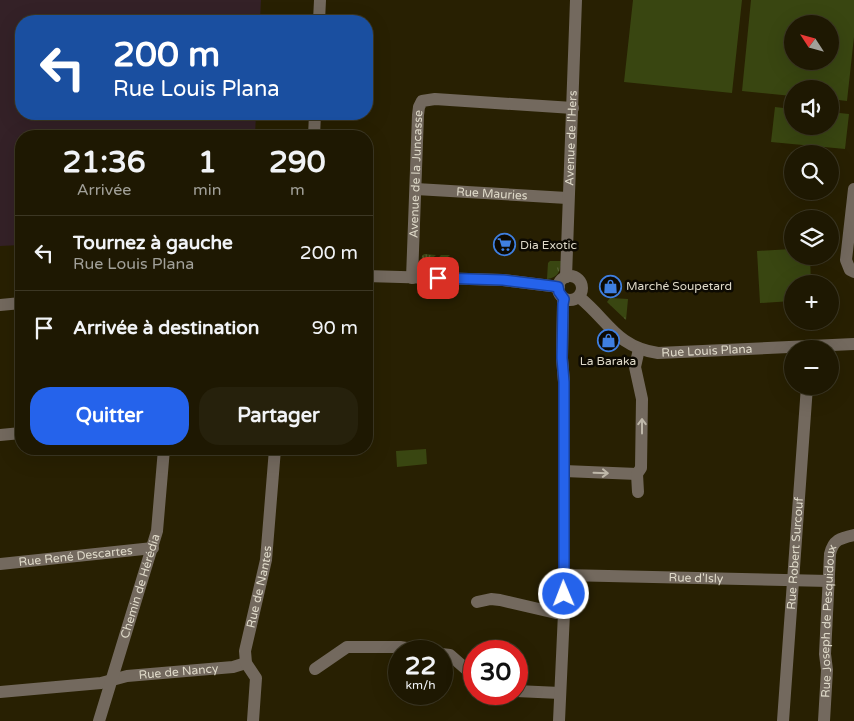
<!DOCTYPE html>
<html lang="fr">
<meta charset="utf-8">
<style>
:root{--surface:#1e1802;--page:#26210c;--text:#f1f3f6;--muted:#a1a099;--line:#3c3724;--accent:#2563eb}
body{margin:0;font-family:"Varela Round",sans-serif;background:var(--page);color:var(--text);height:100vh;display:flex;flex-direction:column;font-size:19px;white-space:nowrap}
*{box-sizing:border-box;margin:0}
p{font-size:16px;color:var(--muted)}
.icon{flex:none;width:28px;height:28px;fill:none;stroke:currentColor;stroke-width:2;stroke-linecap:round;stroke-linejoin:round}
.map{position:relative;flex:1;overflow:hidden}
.details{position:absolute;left:15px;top:130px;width:358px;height:325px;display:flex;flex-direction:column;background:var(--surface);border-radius:20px;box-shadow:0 5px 20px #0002,0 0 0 1px var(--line)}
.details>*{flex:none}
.guide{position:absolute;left:15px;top:15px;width:358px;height:105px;border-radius:20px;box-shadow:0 5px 20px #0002,0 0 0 1px var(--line);background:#1a4fa0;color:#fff;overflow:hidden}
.needle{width:32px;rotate:306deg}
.controls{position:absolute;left:784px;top:15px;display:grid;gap:10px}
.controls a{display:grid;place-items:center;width:55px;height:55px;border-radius:50%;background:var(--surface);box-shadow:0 5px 20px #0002,0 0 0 1px var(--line);font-size:25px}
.speed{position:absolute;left:388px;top:640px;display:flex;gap:10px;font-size:25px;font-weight:700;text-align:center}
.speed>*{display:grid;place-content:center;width:65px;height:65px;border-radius:50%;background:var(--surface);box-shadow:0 5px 20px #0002,0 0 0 1px var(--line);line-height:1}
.speed small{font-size:12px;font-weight:400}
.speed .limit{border:8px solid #d22;background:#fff;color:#111}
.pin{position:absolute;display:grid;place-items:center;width:42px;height:42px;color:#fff;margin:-21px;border-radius:10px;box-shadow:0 2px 8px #0006}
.me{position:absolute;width:55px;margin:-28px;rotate:359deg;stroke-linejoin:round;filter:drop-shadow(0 0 4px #0008)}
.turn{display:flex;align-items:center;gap:18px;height:105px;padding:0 15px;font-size:22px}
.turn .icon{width:65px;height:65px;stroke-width:2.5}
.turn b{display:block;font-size:35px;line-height:42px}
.eta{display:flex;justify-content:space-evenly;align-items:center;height:85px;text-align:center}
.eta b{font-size:30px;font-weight:800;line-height:35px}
.button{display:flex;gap:10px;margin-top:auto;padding:10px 15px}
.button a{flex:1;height:58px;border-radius:20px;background:var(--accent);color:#fff;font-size:20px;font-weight:800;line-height:58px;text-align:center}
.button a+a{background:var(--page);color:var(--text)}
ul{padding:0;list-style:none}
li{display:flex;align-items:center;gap:15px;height:75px;padding:0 15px;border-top:1px solid var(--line)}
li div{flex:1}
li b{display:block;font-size:19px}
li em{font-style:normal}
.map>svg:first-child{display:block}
</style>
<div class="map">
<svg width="854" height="721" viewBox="0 0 854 721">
<defs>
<pattern id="grass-tufts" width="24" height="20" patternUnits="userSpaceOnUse" patternTransform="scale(1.25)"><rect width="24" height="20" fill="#394611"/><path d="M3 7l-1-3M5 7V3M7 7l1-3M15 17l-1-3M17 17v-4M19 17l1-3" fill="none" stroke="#556032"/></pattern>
</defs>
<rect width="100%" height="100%" fill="#282002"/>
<path fill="#342127" d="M0,0H261L260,21H21V114H256L255,136H21V245L0,246Z"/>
<path fill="url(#grass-tufts)" d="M424,254L436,255L424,266L421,265L422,256Z
M441,255H450L434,269H428Z
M550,261H561C561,270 558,278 547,279L548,263Z
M610,298L628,299L626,320L607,302Z"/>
<path fill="#394611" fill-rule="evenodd" d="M633,0H742L732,93L624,82Z
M751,0H854V37L847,101L830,99V89H792V96L742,91ZM792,24H830V61H792Z
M775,107L792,109V126H830V112L849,114L845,149L771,142Z
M792,249V256H810L811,284H792V301L760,303L757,251Z
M426,449L427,464L397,467L396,451Z"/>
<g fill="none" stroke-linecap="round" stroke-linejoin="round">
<g stroke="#73695e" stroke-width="12">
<path d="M319,21L320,0"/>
<path d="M314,136L315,114"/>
<path id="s1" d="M416,189L567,198"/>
<path d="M854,189L846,260L850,270L854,272"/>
<path d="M366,276L503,280L559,287"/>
<circle cx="570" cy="288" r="12"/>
<path id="s2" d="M566,277L576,0"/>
<path id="s3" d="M412,278L418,115L419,107L422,101L435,99L573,108"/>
<path id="s4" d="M579,297C608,320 616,347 658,353L854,344"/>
<path d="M0,305L21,303"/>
<path d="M0,435L21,433"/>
<path d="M564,471L637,474"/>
<path d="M638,492L637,474L641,468L642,399L635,367L639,349"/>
<path id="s5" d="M0,564L153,548"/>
<path id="s6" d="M564,575L829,581"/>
<path d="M477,602L491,599L500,600L556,613H564"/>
<path d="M441,654L450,655L474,676"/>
<path d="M315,669L347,647H400L425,651"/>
<path d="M516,691L560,693"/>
<path id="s7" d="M0,692L101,683L127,676L233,667L246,663"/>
<path id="s8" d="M99,721L157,531L164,449"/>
<path id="s9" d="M253,721L256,678L246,663L245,651L266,560L275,449"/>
<path d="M559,721L564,613V382L562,358L563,303L564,299"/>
<path id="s10" d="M783,721L807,386"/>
<path id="s11" d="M824,721L827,670L825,654L830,554C833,540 840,538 854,535"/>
</g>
</g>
<defs><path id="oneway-shaft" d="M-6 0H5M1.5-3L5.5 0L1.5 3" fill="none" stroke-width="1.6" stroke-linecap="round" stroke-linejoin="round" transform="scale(1.25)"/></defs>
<g stroke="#bfb8a9">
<use href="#oneway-shaft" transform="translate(642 426) rotate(-90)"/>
<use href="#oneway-shaft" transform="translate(601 473) rotate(2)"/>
</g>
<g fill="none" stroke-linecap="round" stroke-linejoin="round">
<defs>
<path id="route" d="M438,278L503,280L552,286L558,287L559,292L564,299L563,304L562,358L564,382V594"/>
</defs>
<use href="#route" stroke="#184099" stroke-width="12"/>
<use href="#route" stroke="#2563eb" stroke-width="9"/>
</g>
<defs>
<symbol id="supermarket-ring" viewBox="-11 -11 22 22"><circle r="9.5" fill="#0d0a02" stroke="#3f7fe0" stroke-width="1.5"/><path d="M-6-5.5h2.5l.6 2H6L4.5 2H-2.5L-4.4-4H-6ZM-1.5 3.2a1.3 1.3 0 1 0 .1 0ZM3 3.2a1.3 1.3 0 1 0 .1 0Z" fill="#3f7fe0"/></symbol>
<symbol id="shop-ring" viewBox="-11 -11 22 22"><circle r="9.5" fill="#0d0a02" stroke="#3f7fe0" stroke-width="1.5"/><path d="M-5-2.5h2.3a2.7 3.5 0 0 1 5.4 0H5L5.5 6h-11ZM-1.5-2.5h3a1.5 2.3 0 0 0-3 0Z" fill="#3f7fe0"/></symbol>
</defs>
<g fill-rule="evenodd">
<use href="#supermarket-ring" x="492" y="232" width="25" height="25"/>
<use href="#shop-ring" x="598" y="274" width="25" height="25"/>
<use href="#shop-ring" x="596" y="328" width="25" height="25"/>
</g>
<g text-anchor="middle" stroke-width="5" stroke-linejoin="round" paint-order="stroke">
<g font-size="12" fill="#dfdac9" stroke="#0d0a02">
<text dy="4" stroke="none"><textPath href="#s2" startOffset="139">Avenue de l'Hers</textPath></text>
<text dy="4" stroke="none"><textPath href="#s3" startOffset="104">Avenue de la Juncasse</textPath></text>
<text dy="4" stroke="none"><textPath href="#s1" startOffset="76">Rue Mauries</textPath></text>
<text dy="4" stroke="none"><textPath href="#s4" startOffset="148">Rue Louis Plana</textPath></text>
<text dy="4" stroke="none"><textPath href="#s10" startOffset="168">Rue Robert Surcouf</textPath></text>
<text dy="4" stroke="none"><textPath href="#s5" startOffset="76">Rue René Descartes</textPath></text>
<text dy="4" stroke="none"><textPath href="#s6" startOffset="132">Rue d'Isly</textPath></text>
<text dy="4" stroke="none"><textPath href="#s8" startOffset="141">Chemin de Hérédia</textPath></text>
<text dy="4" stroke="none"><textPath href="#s9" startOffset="139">Rue de Nantes</textPath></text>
<text dy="4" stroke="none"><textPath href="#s11" startOffset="100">Rue Joseph de Pesquidoux</textPath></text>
<text dy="4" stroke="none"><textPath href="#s7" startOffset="180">Rue de Nancy</textPath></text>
</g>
<g font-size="12" fill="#dfdac9" stroke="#0d0a02" text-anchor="start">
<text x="520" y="249">Dia Exotic</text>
<text x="626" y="290">Marché Soupetard</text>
<text x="608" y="365" text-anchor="middle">La Baraka</text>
</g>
</g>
</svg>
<div class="controls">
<a><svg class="needle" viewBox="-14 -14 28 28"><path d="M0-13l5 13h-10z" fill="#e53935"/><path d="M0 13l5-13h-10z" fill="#a1a099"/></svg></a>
<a><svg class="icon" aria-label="sound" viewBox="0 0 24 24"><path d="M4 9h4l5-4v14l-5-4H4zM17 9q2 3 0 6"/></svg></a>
<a><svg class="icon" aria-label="search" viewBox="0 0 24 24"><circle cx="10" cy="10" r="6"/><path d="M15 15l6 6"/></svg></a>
<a><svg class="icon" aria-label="layers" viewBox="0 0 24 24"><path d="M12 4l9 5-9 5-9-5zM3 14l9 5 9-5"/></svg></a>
<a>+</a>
<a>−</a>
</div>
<div class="speed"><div>22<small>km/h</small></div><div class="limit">30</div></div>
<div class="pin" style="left:438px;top:278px;background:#d93025"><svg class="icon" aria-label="arrive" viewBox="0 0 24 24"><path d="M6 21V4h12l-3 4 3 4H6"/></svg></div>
<svg class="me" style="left:564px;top:594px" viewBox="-20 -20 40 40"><circle r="17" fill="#2563eb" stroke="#fff" stroke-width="3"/><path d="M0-11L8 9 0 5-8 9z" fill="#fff"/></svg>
<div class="guide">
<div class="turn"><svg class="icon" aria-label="left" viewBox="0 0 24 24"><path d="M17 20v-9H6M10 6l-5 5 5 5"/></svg><div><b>200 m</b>Rue Louis Plana</div></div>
</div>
<section class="details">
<div class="eta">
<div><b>21:36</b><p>Arrivée</p></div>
<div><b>1</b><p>min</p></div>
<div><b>290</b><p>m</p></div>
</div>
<ul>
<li><svg class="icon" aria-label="left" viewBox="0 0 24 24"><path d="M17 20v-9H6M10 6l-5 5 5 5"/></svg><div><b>Tournez à gauche</b><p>Rue Louis Plana</p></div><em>200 m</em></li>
<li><svg class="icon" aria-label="arrive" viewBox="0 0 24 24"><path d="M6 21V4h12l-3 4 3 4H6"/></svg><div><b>Arrivée à destination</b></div><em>90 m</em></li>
</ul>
<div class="button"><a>Quitter</a><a>Partager</a></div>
</section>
</div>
